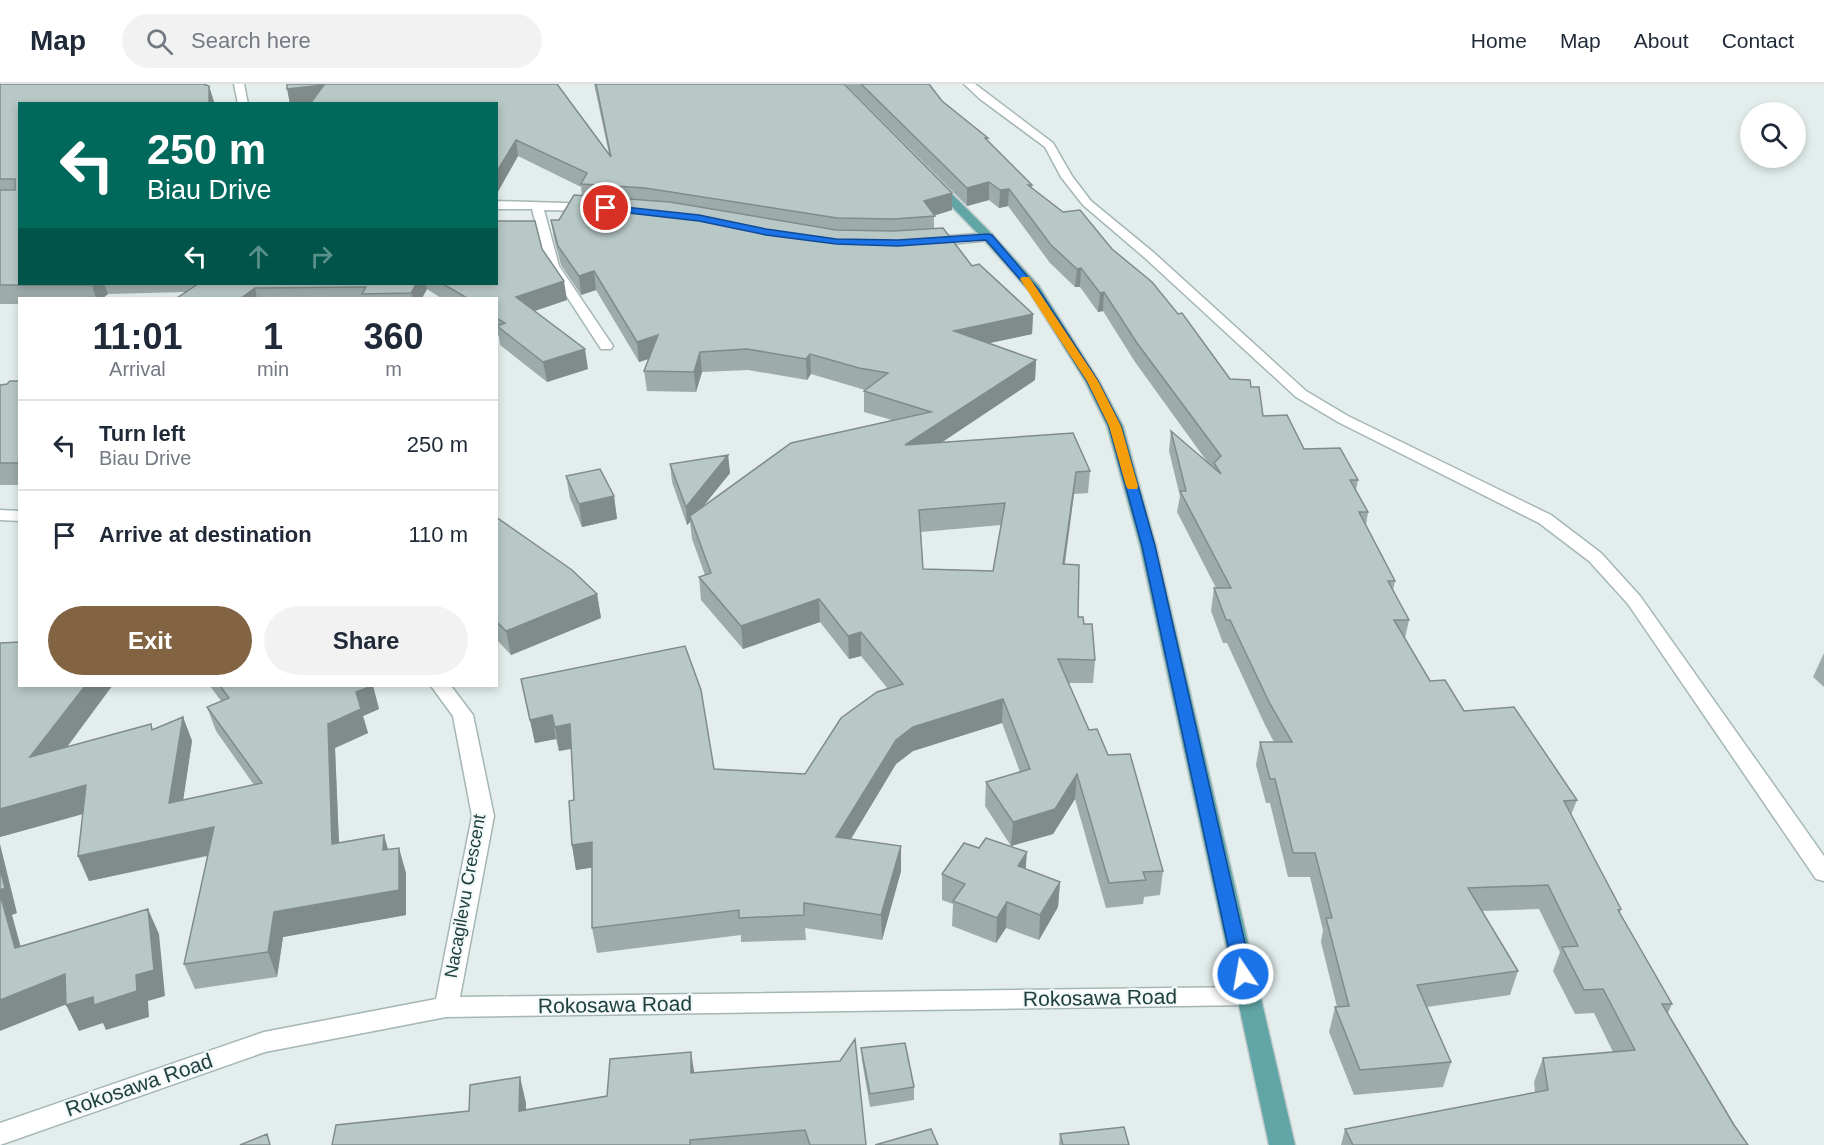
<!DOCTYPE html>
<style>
:root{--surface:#fff;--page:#f2f2f3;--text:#1f2937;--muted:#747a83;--line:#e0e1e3;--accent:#836442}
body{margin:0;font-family:Arial,sans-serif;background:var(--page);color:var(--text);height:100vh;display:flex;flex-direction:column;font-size:22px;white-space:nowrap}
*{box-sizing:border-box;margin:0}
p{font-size:20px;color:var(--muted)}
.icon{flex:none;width:33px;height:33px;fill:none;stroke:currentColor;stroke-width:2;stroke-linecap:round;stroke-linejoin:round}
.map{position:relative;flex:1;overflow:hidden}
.panel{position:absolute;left:18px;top:213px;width:480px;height:390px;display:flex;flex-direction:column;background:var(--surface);border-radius:0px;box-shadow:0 3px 9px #0003}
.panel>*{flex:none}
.hud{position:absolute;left:18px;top:18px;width:480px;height:183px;border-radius:0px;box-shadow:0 3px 9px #0003;background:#00695c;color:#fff;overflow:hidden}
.controls{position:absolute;left:1740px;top:18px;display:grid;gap:12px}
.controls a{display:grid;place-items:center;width:66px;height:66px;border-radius:50%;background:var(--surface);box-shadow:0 3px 9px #0003;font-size:30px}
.pin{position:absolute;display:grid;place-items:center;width:51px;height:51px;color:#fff;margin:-26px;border:3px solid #fff;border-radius:50%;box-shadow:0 2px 6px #0007}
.me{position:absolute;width:66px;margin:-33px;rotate:348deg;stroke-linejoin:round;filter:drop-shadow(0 0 4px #0008)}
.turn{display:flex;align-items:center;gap:21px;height:126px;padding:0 30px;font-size:27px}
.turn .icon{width:78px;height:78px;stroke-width:2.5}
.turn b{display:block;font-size:42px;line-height:51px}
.lanes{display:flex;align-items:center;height:57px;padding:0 30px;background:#0003;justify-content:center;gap:30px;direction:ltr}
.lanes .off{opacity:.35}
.eta{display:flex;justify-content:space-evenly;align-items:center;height:102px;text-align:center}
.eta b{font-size:36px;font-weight:600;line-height:42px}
.button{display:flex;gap:12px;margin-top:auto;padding:12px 30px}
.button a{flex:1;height:69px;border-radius:36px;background:var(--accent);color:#fff;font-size:24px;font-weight:600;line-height:69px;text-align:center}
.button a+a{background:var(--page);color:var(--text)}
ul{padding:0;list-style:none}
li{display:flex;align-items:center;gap:18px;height:90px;padding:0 30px;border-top:2px solid var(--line)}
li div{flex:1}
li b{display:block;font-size:22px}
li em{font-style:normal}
header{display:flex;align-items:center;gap:36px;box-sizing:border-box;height:84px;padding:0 30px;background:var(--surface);border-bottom:2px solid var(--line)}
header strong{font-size:28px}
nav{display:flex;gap:33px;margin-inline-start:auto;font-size:21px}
.search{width:420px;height:54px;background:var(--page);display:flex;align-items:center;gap:15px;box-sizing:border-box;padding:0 21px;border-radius:33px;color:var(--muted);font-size:22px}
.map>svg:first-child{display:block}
</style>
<header>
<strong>Map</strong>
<div class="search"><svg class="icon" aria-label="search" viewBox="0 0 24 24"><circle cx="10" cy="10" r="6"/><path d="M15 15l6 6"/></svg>Search here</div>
<nav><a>Home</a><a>Map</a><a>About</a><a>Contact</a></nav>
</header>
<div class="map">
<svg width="1824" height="1061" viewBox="0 0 1824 1061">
<rect width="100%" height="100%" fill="#e2edec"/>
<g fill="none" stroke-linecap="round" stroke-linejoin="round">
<defs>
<path id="minor" d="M234,0H244L248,20H238Z
M964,0H975L1053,59L1072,92L1091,117L1153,168L1306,307L1348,332L1551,431L1601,469L1640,512L1824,772V797L1816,795L1628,520L1589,477L1539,439L1338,338L1296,313L1145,174L1083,121L1061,93L1045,63L980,15Z
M496,117L595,120L597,123L591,127L544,126L559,182L613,262L611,265H601L547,182L532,125H496Z
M988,149L992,150V156L927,162L921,158L927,154Z
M0,426L20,427V437L0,436Z
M431,602H451L473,631L494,732L460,913L1248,903L1256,905L1260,912L1256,919L1248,921L446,933L265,968L0,1061V1039L264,948L436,915L472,732L453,632Z"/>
<path id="major" d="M935,96L939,97L992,150L1039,202L1099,297L1123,342L1156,462L1295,1061H1269L1140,462L1107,342L1085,297L1029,207L984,156L931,101V97Z"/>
</defs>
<use href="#minor" stroke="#a4b6b5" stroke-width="3"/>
<use href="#major" stroke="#c1caca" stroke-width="3"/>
<use href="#minor" fill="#fff" fill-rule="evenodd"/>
<use href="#major" fill="#62a5a7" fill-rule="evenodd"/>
</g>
<path fill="#9dacaa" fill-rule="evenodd" d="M0,0L209,2L214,18V20H20V200H496L542,165L567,216L535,227L588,285L547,298L500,261L499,252L496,251V214H441L427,205L422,214H177L185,208L108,210L103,214H20V220H0Z
M287,0H557L609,70L594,0H844L952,109V126L934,131V144H943L972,182L979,180L1033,230L1032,250L989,259L1036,276L1035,296L942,358L1073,349L1090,387L1088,409L1074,410L1065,480L1079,481L1078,533H1083L1084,540H1092L1095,576L1093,599H1068L1089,646L1097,645L1108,671L1130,670L1163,787L1160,811L1144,813L1143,820L1106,824L1075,715L1053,750L1011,762L985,722L986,698L1020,688L1002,639L913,667L896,680L851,755L901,762V787L882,856L805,844L806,856L741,858V851L597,869L592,844V783L576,786L572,761L569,717L574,716L571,665L559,667L556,655L535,659L521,595L685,562L701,606L714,685L805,690L841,634L877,608L888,605L861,572L849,575L820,538L743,565L701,516L699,493L705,491L692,455L690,438L687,441L672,398L670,380L728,371L730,389L702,424L791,359L892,336L864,328V307L865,306L811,290L807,296L748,286L702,288L696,308L647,307L644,287L649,275L639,278L596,206L581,211L561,181L554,155L551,136H559L574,111L582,112L581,103L518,72L496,111V20H290ZM1001,441L993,487L923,485L921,448Z
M845,0H929L942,17L988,54L987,56L1032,101V104L1112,165L1230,295L1251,303L1263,332L1304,365L1358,396L1356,406L1368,428L1366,441L1395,497L1393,506L1409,536L1405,554L1430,597L1464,627L1577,716L1571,731L1621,825L1620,829L1672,920L1668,929L1734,1041L1748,1061H1341L1345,1045L1535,1008L1534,998L1543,974L1613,968L1594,929L1575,930L1553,887L1560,868L1539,825L1482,827L1518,887L1510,911L1427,923L1451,978L1443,1003L1354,1011L1329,948L1335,923H1337L1321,858L1323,846L1310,793H1288L1270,719H1266L1256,681L1260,658H1274L1265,641L1227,559H1223L1211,527L1214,504H1216L1177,428L1180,412L1169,367L1171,347L1208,379L1135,278L1103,227L1098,228L1080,203H1075L1050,179L1008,122L999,124L989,116L967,122Z
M20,297V401H0V301L7,300Z
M566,392L614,412L617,435L582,443L570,414Z
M496,433L597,510L601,534L511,571L496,555Z
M0,559L20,602H112L67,663L153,645L183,633L192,657L183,716L254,701L216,647L207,623L221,617L210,602H373L379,625L363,632L368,649L335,664L339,759L388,766L406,789V831L283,853L277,893L195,905L184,880L208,772L89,797L78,772L83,730L0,753Z
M1824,569V603L1813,593Z
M1025,785L1060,798L1058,823L1039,856L1006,844L996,859L952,842L953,820L942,816V790Z
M861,964L914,1003V1016L870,1023L862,977Z
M694,989L866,1061H332L469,1027L526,1019V1026L607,1012Z
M1060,1050L1129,1061H1059Z"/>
<path fill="#808c8b" d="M324,1L327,17L304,20H290L287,5Z
M209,2L214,18V20H209Z
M516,56L518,72L496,111V89Z
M989,98V116L967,122V104Z
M1009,105L1008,122L999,124L1000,106Z
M952,109V126L930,133L924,117Z
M1081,184L1080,203H1075L1077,185Z
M594,187L596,206L581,211L579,192Z
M564,197L567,216L519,232L516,213Z
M94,200H104L108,210L103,214H96L92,201Z
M416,200H426L427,205L422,214H413L411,209Z
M255,204L257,214H241Z
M1104,208L1103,227L1098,228L1100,209Z
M1033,230L1032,250L953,267L954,247Z
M658,251L660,271L639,278L637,258Z
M585,265L588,285L547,298L543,278Z
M700,268L702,288L696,308L694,288Z
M810,270L811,290L807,296L806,275Z
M1036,276L1035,296L905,383V361Z
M728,371L730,389L691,437L690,432V438L687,441L686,423Z
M1076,388L1074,410L1061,503L1063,480Z
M614,412L617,435L582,443L579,420Z
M597,510L601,534L511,571L506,547Z
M819,515L820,538L743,565L741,542Z
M861,548V572L849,575L848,552Z
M85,602H112L41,698L30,673Z
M373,602L379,625L363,632L368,649L335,664L340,785L332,760L328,640L356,608Z
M1003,615L1002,639L913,667L896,680L837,778L836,753L896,656L913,643Z
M552,631L556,655L535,659L530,636Z
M183,633L192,657L179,744L169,719Z
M570,640L574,664L559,667L555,643Z
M1077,690L1075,715L1053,750L1011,762L1013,738Z
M86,701L97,726L0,753V725Z
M214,743L223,768L89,797L78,772Z
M384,751L391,776L383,766Z
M592,758L596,783L576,786L572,761Z
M0,760L17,829L12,831L28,889L15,864L0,810Z
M901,762V787L882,856L881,831Z
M399,764L406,789V831L283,853L277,893L268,868L274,828Z
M1027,768L1025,794L1018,782Z
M1060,798L1058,823L1039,856L1040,831Z
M1007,818L1006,844L996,859L997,834Z
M148,825L159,850L165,912L148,917L149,933L106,946L103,939L79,947L66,921L136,891Z
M65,890L77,916L0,947V916Z
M691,968L695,993L691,989Z
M520,993L526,1019L525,1052L519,1027Z"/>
<path fill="#b7c8c6" stroke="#808c8b" stroke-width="1.5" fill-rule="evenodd" d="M0,0H203L209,2V20H20V200H94L92,201H0V106H15V95H0Z
M287,0H557L611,73L596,0H844L952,109L924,117L935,132L894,135L837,134L645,104L581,100L587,89L516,56L496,89V20H310L324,1L287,5Z
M861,0H929L942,17L988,54H985L1032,101H1028L1063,128L1080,126L1112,165L1152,198L1178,230L1182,229L1230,295L1250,296L1251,303H1259L1263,332L1287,331L1304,365L1340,364L1358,396H1350L1368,428H1359L1395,497H1388L1409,536H1394L1430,597L1445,596L1464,627L1514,623L1577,716L1564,717L1621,825L1618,826L1672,920H1662L1734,1041L1748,1061H1353L1345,1045L1548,1006L1543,974L1635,966L1603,905L1584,906L1562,863L1578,862L1548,801L1468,804L1518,887L1417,901L1451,978L1360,986L1335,923L1349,922L1326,834H1332L1315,769H1293L1275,695H1270L1260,658H1292L1269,618L1230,536H1226L1214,504H1231L1180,407H1186L1171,347L1221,390L1214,379L1221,372L1137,259L1104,208L1100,209L1081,184L1077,185L1051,161L1009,105L1000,106L989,98L967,104Z
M574,111L670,118L836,146L894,147L943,144L972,182L979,180L1033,230L954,247L1036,276L905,361L1073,349L1090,387L1076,388L1063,480L1079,481L1078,533H1083L1084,540H1092L1095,576L1058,575L1089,646L1097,645L1108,671L1130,670L1163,787L1143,788L1146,796L1109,799L1077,690L1055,725L1013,738L986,698L1030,685L1003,615L913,643L896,656L836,753L901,762L881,831L804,819V831L739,834V826L592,844V758L572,761L569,717L574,716L570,640L555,643L552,631L530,636L521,595L685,562L701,606L714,685L805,690L841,634L877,608L903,600L861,548L848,552L819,515L741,542L699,493L711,489L690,432L791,359L931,328L864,307L888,289L859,284L810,270L806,275L747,265L700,268L694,288L644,287L658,251L637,258L594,187L579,192L558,162L551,136H559ZM1005,419L993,487L923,485L919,426Z
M496,137H535L542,165L564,197L516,213L585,265L543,278L497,242L505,239L496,234V214H467L443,200H496Z
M198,200H416L411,209L362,210L366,203L255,204L241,214H177Z
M10,297H20V379H0V301L7,300Z
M728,371L686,423L670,380Z
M600,385L614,412L579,420L566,392Z
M496,433L572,486L597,510L506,547L496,537Z
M20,558V602H85L30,673L151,640L152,646L183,633L169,719L262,699L207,623L229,614L220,602H372L356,608L361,625L328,640L332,760L384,751L383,766L399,764V806L274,828L268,868L184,880L214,743L78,772L86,701L0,725V559Z
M986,754L1027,768L1018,782L1060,798L1040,831L1007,818L997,834L953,817L965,800L942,790L964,759L979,764Z
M0,785L5,804L0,806Z
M0,810L15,864L148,825L154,886L136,891L137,907L94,921L93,913L66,921L65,890L0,916Z
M855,955L866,1061H810L805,1046L690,1056V1061H332L336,1041L469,1027L470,1001L520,993L519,1027L607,1012L610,975L691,968V989L840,977Z
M905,959L914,1003L870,1010L861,964Z
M1124,1043L1129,1061H1063L1060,1050Z
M931,1045L938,1061H875Z
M267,1050L270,1061H240Z"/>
<path fill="#1a73e8" stroke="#114b97" stroke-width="1.5" d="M606,121L699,131L766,145L836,155L898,156L988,150L992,151L1039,206L1098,297L1121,342L1155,462L1252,890L1249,895L1243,897L1237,895L1234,890L1142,462L1109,342L1087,297L1030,207L986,156L898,162L836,160L766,151L699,137L603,126V122Z"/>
<path fill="#f59e0b" d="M1022,193H1029L1098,297L1121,342L1138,402L1137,405H1128L1126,402L1109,342L1087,297L1020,195Z"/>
<g text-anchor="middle" stroke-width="4.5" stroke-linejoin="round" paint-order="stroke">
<g font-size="18" fill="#204040" stroke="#f3f9f8">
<text transform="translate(465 812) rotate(-80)" y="6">Nacagilevu Crescent</text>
</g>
<g font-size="21" fill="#204040" stroke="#f3f9f8">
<text transform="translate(1100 914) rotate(-1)" y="7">Rokosawa Road</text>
<text transform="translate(615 921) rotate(-1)" y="7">Rokosawa Road</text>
<text transform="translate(139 1001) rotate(-19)" y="7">Rokosawa Road</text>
</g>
</g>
</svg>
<div class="controls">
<a><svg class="icon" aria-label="search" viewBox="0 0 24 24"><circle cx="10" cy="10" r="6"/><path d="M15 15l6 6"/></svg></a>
</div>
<div class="pin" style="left:606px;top:124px;background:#d93025"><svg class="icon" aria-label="arrive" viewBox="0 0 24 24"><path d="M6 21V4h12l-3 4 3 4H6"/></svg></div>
<svg class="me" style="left:1243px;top:890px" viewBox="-20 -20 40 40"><circle r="17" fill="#1a73e8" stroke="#fff" stroke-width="3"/><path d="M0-11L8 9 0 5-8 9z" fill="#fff"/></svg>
<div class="hud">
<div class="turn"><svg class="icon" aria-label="left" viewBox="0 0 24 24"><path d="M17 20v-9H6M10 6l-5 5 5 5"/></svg><div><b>250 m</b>Biau Drive</div></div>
<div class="lanes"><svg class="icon" aria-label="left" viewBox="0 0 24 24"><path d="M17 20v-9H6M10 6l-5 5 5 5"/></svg><svg class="icon off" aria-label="ahead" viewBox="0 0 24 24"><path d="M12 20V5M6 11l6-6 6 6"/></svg><svg class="icon off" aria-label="right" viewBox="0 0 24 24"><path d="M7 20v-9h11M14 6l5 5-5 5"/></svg></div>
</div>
<section class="panel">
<div class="eta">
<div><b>11:01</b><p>Arrival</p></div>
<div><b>1</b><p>min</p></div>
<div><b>360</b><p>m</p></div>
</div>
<ul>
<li><svg class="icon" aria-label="left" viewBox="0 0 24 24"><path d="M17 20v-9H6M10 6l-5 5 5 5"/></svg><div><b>Turn left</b><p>Biau Drive</p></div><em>250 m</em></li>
<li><svg class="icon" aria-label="arrive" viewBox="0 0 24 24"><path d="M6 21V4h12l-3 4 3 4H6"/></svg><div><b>Arrive at destination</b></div><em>110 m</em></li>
</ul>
<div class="button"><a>Exit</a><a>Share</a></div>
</section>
</div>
